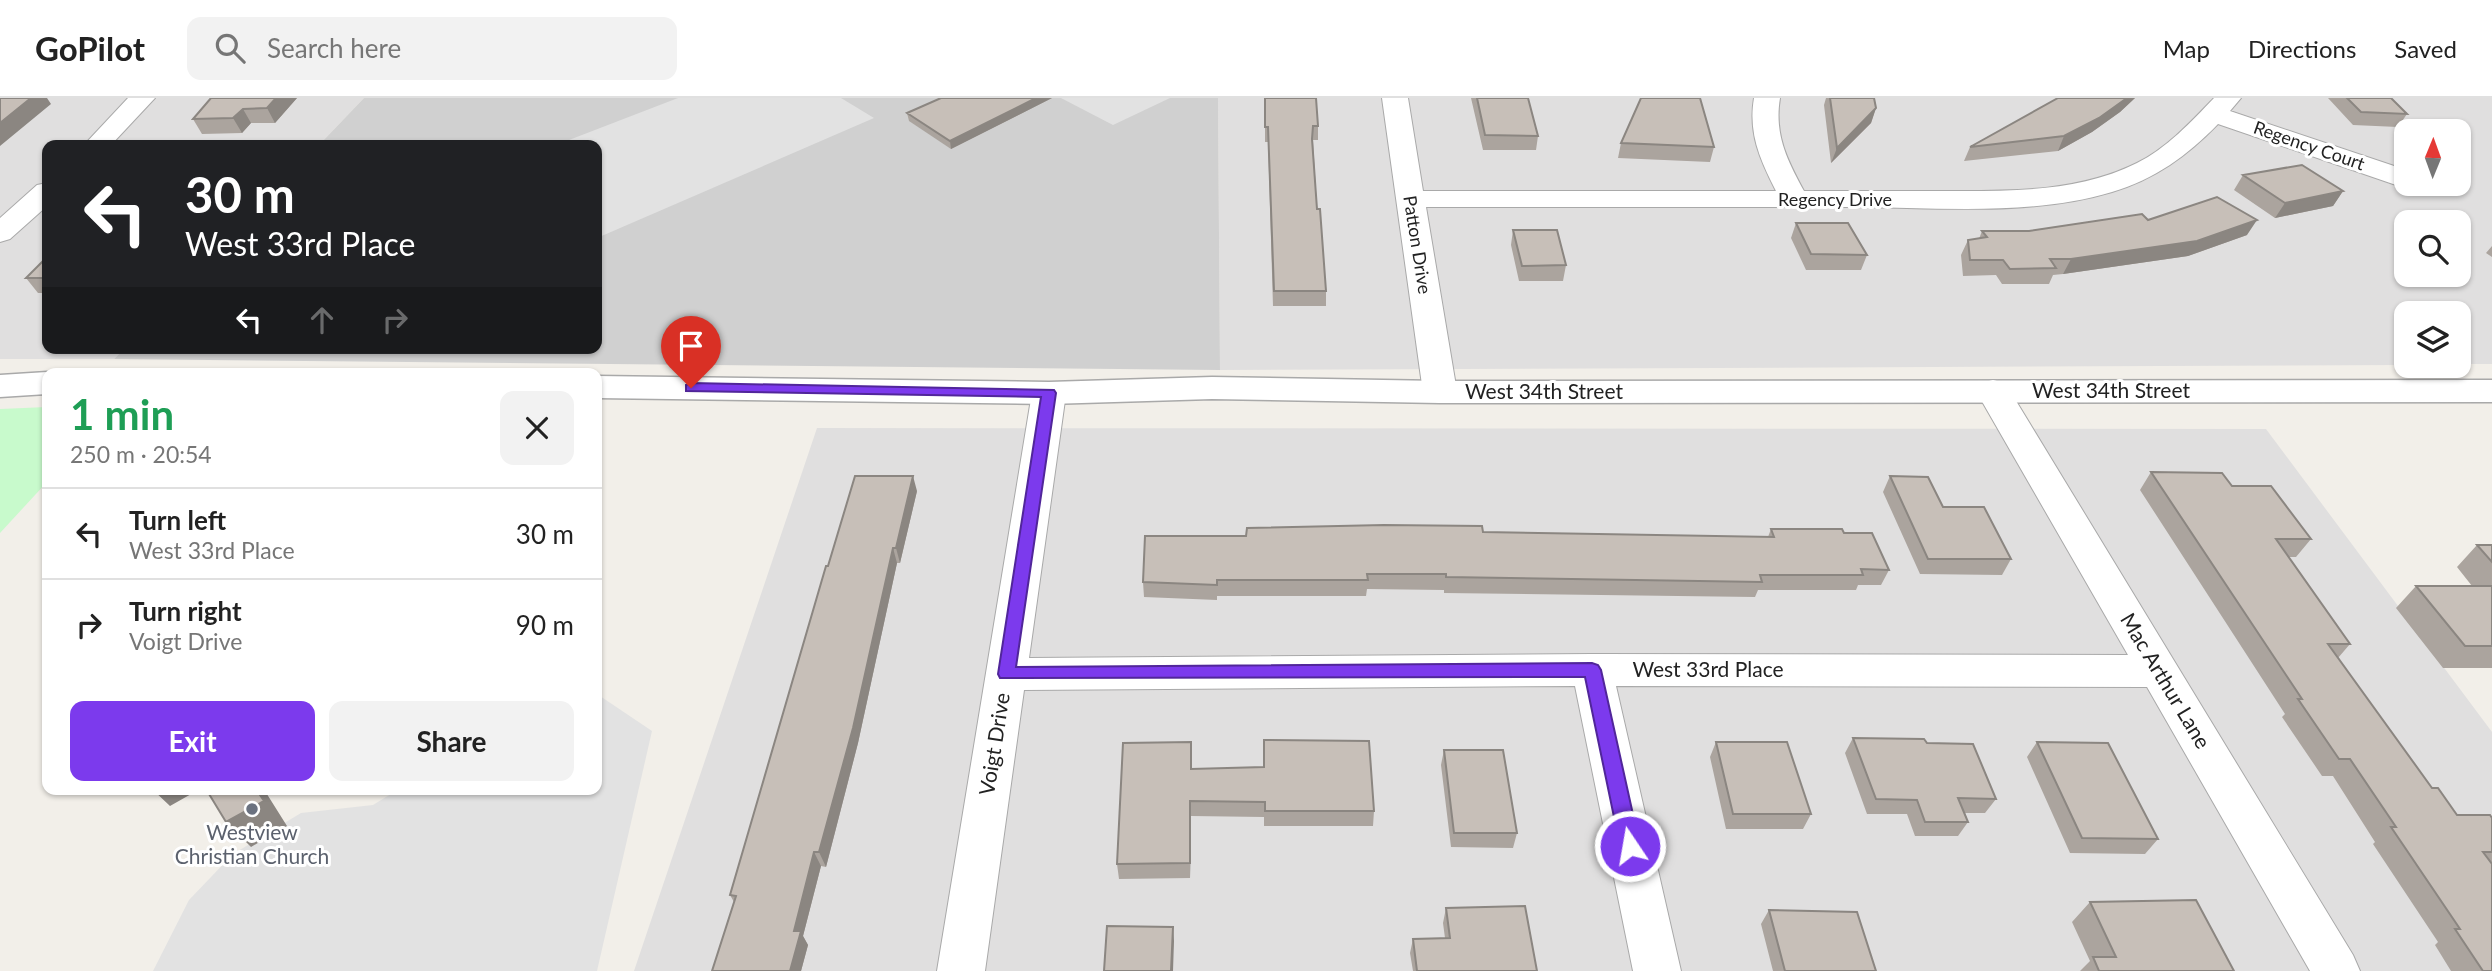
<!DOCTYPE html>
<meta charset="utf-8">
<style>
:root{--surface:#fff;--page:#f2f2f2;--text:#222;--muted:#767676;--line:#e0e0e0;--accent:#7c3aed}
body{margin:0;font-family:Lato,sans-serif;background:var(--page);color:var(--text);height:100vh;display:flex;flex-direction:column;font-size:26px;white-space:nowrap}
*{box-sizing:border-box;margin:0}
p{font-size:23px;color:var(--muted)}
.icon{flex:none;width:38px;height:38px;fill:none;stroke:currentColor;stroke-width:2;stroke-linecap:round;stroke-linejoin:round}
.map{position:relative;flex:1;overflow:hidden}
.drawer{position:absolute;left:42px;top:270px;width:560px;height:427px;display:flex;flex-direction:column;background:var(--surface);border-radius:14px;box-shadow:0 2px 5px #0004}
.drawer>*{flex:none}
.guide{position:absolute;left:42px;top:42px;width:560px;height:214px;border-radius:14px;box-shadow:0 2px 5px #0004;background:#202124;color:#fff;overflow:hidden}
.needle{width:46px;rotate:1deg}
.controls{position:absolute;left:2394px;top:21px;display:grid;gap:14px}
.controls a{display:grid;place-items:center;width:77px;height:77px;border-radius:14px;background:var(--surface);box-shadow:0 2px 5px #0004;font-size:35px}
.pin{position:absolute;display:grid;place-items:center;width:60px;height:60px;color:#fff;margin:-72px -30px;border-radius:50% 50% 50% 0;rotate:-45deg;box-shadow:0 0 7px #0007}
.pin .icon{rotate:45deg}
.me{position:absolute;width:77px;margin:-38px;rotate:348deg;stroke-linejoin:round;filter:drop-shadow(0 0 5px #0008)}
.turn{display:flex;align-items:center;gap:24px;height:147px;padding:0 28px;font-size:32px}
.turn .icon{width:91px;height:91px;stroke-width:2.5}
.turn b{display:block;font-size:49px;line-height:60px}
.lanes{display:flex;align-items:center;height:66px;padding:0 28px;background:#0003;justify-content:center;gap:35px;direction:ltr}
.lanes .off{opacity:.35}
.round{display:grid;place-items:center;flex:none;width:74px;height:74px;border-radius:14px;background:var(--page)}
.headline{display:flex;align-items:center;justify-content:space-between;height:119px;padding:0 28px}
h1{font-size:42px;font-weight:700;line-height:52px;color:#1e9e55}
.cta{display:flex;gap:14px;margin-top:auto;padding:14px 28px}
.cta a{flex:1;height:80px;border-radius:14px;background:var(--accent);color:#fff;font-size:28px;font-weight:700;line-height:80px;text-align:center}
.cta a+a{background:var(--page);color:var(--text)}
ul{padding:0;list-style:none}
li{display:flex;align-items:center;gap:21px;height:91px;padding:0 28px;border-top:2px solid var(--line)}
li div{flex:1}
li b{display:block;font-size:26px}
li em{font-style:normal}
header{display:flex;align-items:center;gap:42px;box-sizing:border-box;height:98px;padding:0 35px;background:var(--surface);border-bottom:2px solid var(--line)}
header strong{font-size:33px}
nav{display:flex;gap:38px;margin-inline-start:auto;font-size:24px}
.search{width:490px;height:63px;background:var(--page);display:flex;align-items:center;gap:18px;box-sizing:border-box;padding:0 24px;border-radius:14px;color:var(--muted);font-size:26px}
.map>svg:first-child{display:block}
</style>
<header>
<strong>GoPilot</strong>
<div class="search"><svg class="icon" aria-label="search" viewBox="0 0 24 24"><circle cx="10" cy="10" r="6"/><path d="M15 15l6 6"/></svg>Search here</div>
<nav><a>Map</a><a>Directions</a><a>Saved</a></nav>
</header>
<div class="map">
<svg width="2492" height="873" viewBox="0 0 2492 873">
<rect width="100%" height="100%" fill="#f2efe9"/>
<path fill="#e0dfdf" fill-rule="evenodd" d="M0,0H364L319,47H47V250H125L114,261H0Z
M1218,0H2492V266H2459V215H2406V267L1220,272ZM2406,33H2459V86H2406ZM2406,124H2459V177H2406Z
M817,330L2266,331L2492,634V873H634Z"/>
<path fill="#d0d0d0" d="M364,0H1218L1220,272L114,261L125,250H597V47H319Z"/>
<path fill="#c8facc" d="M47,309V384L0,435V311Z"/>
<path fill="#e2e2e2" d="M678,0H841L874,20L597,140V47H556Z
M1061,0H1170L1113,27Z
M597,596L652,633L597,873H153L189,802L233,756L301,715L373,707L399,691H597Z"/>
<g fill="none" stroke-linecap="round" stroke-linejoin="round">
<defs>
<path id="minor" d="M128,0H155L111,47H84Z
M1382,0H1408L1423,93H1776C1760,62 1748,35 1754,0H1780C1774,36 1787,62 1804,93C1851,93 1897,93 1943,93C2008,93 2077,95 2137,65C2167,50 2191,24 2214,0H2241L2230,13L2406,72V86H2416L2406,89L2396,87L2218,26C2187,58 2155,81 2112,94C2029,119 1935,109 1849,109C1709,109 1567,109 1426,109L1457,294L1452,302L1440,305L1428,302L1423,294Z
M47,85V108L10,141L0,144V120L37,87Z
M1993,282L2005,285L2010,293L2353,857L2360,873H2310L2147,589L1616,588L1681,873H1633L1575,588L1024,592L985,873H937L1032,295L1037,287L1049,284L1061,287L1066,295L1029,560L1592,556L2128,557L1976,293L1981,285Z"/>
<path id="tertiary" d="M47,274L50,275H47V296L0,299V277Z
M597,278L1049,284L1212,279L1440,283L2492,282V304L1440,305L1212,301L1049,306L597,300Z"/>
</defs>
<use href="#minor" stroke="#a9a9a9" stroke-width="2"/>
<use href="#tertiary" stroke="#a9a9a9" stroke-width="3"/>
<use href="#minor" fill="#fff" fill-rule="evenodd"/>
<use href="#tertiary" fill="#fff" fill-rule="evenodd"/>
</g>
<path fill="#aba49e" d="M211,0H297L275,25H251L242,35L202,36L193,21Z
M1052,0L951,51L909,23L907,15Z
M1265,0L1318,28V42H1313L1317,111L1326,193V208H1273L1268,44H1265Z
M1471,0H1528L1538,38L1536,52H1483Z
M1826,0H1874L1876,10L1871,25L1831,65L1824,7Z
M2058,0H2135L2120,14L2092,34L2058,53L1964,63L1970,49Z
M2328,0H2391L2407,16L2398,29L2353,27Z
M1621,45L1714,49L1710,64L1618,60Z
M2243,77L2343,93L2333,108L2275,120L2234,92Z
M2148,122L2247,137L2188,158L2063,176L2053,177L2049,186H2002L1996,177L1963,178L1961,157L1968,142L1979,141L1982,133H2029Z
M1796,125L1867,157L1861,172H1806L1791,140Z
M1513,132L1566,167L1563,183H1519L1511,147Z
M2492,148V159L2486,155Z
M47,159V195H38L26,180Z
M2151,374L2311,441L2296,459H2289L2350,546L2338,560L2432,690L2457,717L2492,720V873H2451L2435,847L2438,844L2373,746L2375,744L2333,678H2322L2282,619L2285,616L2140,392Z
M1890,378L1943,409L2011,461L2002,477L1920,476L1883,394Z
M917,393L900,465H897L858,645L826,769L821,768L803,838L808,847L801,873H712L734,804L730,797L828,468Z
M1771,431L1844,435L1889,472L1881,487H1858L1856,492H1758L1755,499L1444,495V492L1367,491L1366,498H1217V502L1144,499L1143,484L1246,438L1483,434L1768,439Z
M2477,447L2492,464V570H2443L2396,510L2416,488H2472L2457,469Z
M1853,640L1996,701L1985,715H1965L1968,724L1958,738H1915L1907,716H1867L1845,655Z
M1716,644L1811,716L1803,731H1726L1710,659Z
M2037,644L2158,741L2145,756L2070,755L2027,659Z
M1444,652L1517,735L1513,750L1451,749L1441,667Z
M1192,659V671L1374,713L1373,728H1264V719L1191,718L1190,780L1119,781L1117,766Z
M2090,804L2234,873H2080L2090,863L2072,824Z
M1446,810L1537,873H1413L1410,855L1413,841L1445,840L1443,825Z
M1769,812L1876,873H1773L1761,826Z"/>
<path fill="#8b8681" d="M31,0H47L51,6L0,48V25Z
M276,0H297L275,25L267,10Z
M1036,0H1052L951,51L950,43Z
M2127,0H2135L2120,14L2092,34L2058,53L2064,38Z
M1876,10L1871,25L1831,65L1837,50Z
M243,11L251,25L242,35L233,20Z
M2343,93L2333,108L2275,120L2285,105Z
M2257,122L2247,137L2188,158L2063,176L2071,161Z
M913,378L917,393L900,465L896,450Z
M893,450L897,465L858,645L826,769L819,754Z
M152,691H200L170,708Z
M256,691H268L265,693L287,728L251,749L226,724Z
M1190,703L1191,718L1190,780Z
M814,754L821,768L803,838L808,847L801,873H790L794,833Z
M1173,829L1174,843L1173,873H1171Z"/>
<path fill="#c7bfb8" stroke="#8b8681" stroke-width="2" d="M0,0H31L0,25Z
M211,0H276L267,10L243,11L233,20L193,21Z
M941,0H1036L950,43L907,15Z
M1265,0H1316L1318,28H1313L1312,41L1317,111H1320L1326,193H1274L1268,29H1265Z
M1477,0H1528L1538,38L1485,37Z
M1641,0H1700L1714,49L1621,45Z
M1830,0H1874L1876,10L1837,50Z
M2058,0H2127L2099,20L2064,38L1970,49Z
M2347,0H2391L2407,16L2361,14Z
M2302,67L2343,93L2285,105L2243,77Z
M2217,99L2257,122L2197,143L2071,161H2050L2056,170L2010,171L2003,162H1970L1968,142L1987,139L1982,133H2029L2142,116L2148,122Z
M1796,125H1848L1867,157L1811,156Z
M1513,132H1557L1566,167L1522,168Z
M47,159V180H26Z
M2151,374L2222,375L2232,388H2271L2311,441H2276L2350,546H2328L2432,690H2438L2457,717H2490L2492,720V754H2483L2492,766V873H2483L2455,831H2460L2391,729H2396L2350,661H2339L2298,601H2302Z
M855,378H913L896,450H893L853,630L819,754H814L794,833H801L790,873H712L736,798L730,797L826,468H828Z
M1890,378L1928,379L1943,409H1984L2011,461H1928Z
M1384,427L1482,428L1483,434L1774,439L1771,431H1842L1844,435H1872L1889,472L1861,471L1863,477H1760L1762,484L1446,479V476H1367L1368,482H1217V487L1143,484L1145,438H1246L1247,430Z
M2477,447H2492V464Z
M2416,488H2492V548H2465Z
M1853,640L1924,641L1927,645L1973,646L1996,701L1958,700L1968,724H1925L1917,702L1876,701Z
M1264,642L1369,643L1374,713H1265V704L1190,703V765L1117,766L1123,645L1191,644V671L1264,669Z
M1716,644H1787L1811,716H1733Z
M2037,644L2108,645L2158,741L2082,740Z
M1444,652H1503L1517,735H1454Z
M206,691H256L264,703L226,724Z
M2196,802L2234,873H2099L2093,859H2116L2090,804Z
M1525,808L1537,873H1417L1413,841L1450,840L1446,810Z
M1769,812L1857,814L1876,873H1785Z
M1107,828L1173,829L1171,873H1104Z"/>
<path fill="#7c3aed" stroke="#51269a" stroke-width="2" d="M691,285L1054,292L1056,295L1016,569L1592,565L1598,567L1601,572L1640,748L1637,754L1630,756L1623,754L1620,748L1585,579L1000,580L998,576L1041,299L686,293V287Z"/>
<circle fill="#6b7280" stroke="#fff" stroke-width="2.5" cx="252" cy="711" r="7"/>
<g text-anchor="middle" stroke-width="6" stroke-linejoin="round" paint-order="stroke">
<g font-size="18" fill="#222" stroke="#fff">
<text transform="translate(2309 48) rotate(19)" y="6">Regency Court</text>
<text x="1835" y="108">Regency Drive</text>
<text transform="translate(1417 147) rotate(81)" y="6">Patton Drive</text>
</g>
<g font-size="21" fill="#222" stroke="#fff">
<text x="2111" y="300">West 34th Street</text>
<text x="1544" y="301">West 34th Street</text>
<text x="1708" y="579">West 33rd Place</text>
<text transform="translate(2165 583) rotate(59)" y="7">Mac Arthur Lane</text>
<text transform="translate(995 646) rotate(-81)" y="7">Voigt Drive</text>
</g>
<g font-size="21" fill="#5b616d" stroke="#fff">
<text x="252" y="742">Westview<tspan x="252" dy="24">Christian Church</tspan></text>
</g>
</g>
</svg>
<div class="controls">
<a><svg class="needle" viewBox="-14 -14 28 28"><path d="M0-13l5 13h-10z" fill="#e53935"/><path d="M0 13l5-13h-10z" fill="#767676"/></svg></a>
<a><svg class="icon" aria-label="search" viewBox="0 0 24 24"><circle cx="10" cy="10" r="6"/><path d="M15 15l6 6"/></svg></a>
<a><svg class="icon" aria-label="layers" viewBox="0 0 24 24"><path d="M12 4l9 5-9 5-9-5zM3 14l9 5 9-5"/></svg></a>
</div>
<div class="pin" style="left:691px;top:290px;background:#d93025"><svg class="icon" aria-label="arrive" viewBox="0 0 24 24"><path d="M6 21V4h12l-3 4 3 4H6"/></svg></div>
<svg class="me" style="left:1630px;top:748px" viewBox="-20 -20 40 40"><circle r="17" fill="#7c3aed" stroke="#fff" stroke-width="3"/><path d="M0-11L8 9 0 5-8 9z" fill="#fff"/></svg>
<div class="guide">
<div class="turn"><svg class="icon" aria-label="left" viewBox="0 0 24 24"><path d="M17 20v-9H6M10 6l-5 5 5 5"/></svg><div><b>30 m</b>West 33rd Place</div></div>
<div class="lanes"><svg class="icon" aria-label="left" viewBox="0 0 24 24"><path d="M17 20v-9H6M10 6l-5 5 5 5"/></svg><svg class="icon off" aria-label="ahead" viewBox="0 0 24 24"><path d="M12 20V5M6 11l6-6 6 6"/></svg><svg class="icon off" aria-label="right" viewBox="0 0 24 24"><path d="M7 20v-9h11M14 6l5 5-5 5"/></svg></div>
</div>
<section class="drawer">
<div class="headline"><div><h1>1 min</h1><p>250 m · 20:54</p></div><a class="round"><svg class="icon" aria-label="close" viewBox="0 0 24 24"><path d="M6 6l12 12M18 6L6 18"/></svg></a></div>
<ul>
<li><svg class="icon" aria-label="left" viewBox="0 0 24 24"><path d="M17 20v-9H6M10 6l-5 5 5 5"/></svg><div><b>Turn left</b><p>West 33rd Place</p></div><em>30 m</em></li>
<li><svg class="icon" aria-label="right" viewBox="0 0 24 24"><path d="M7 20v-9h11M14 6l5 5-5 5"/></svg><div><b>Turn right</b><p>Voigt Drive</p></div><em>90 m</em></li>
</ul>
<div class="cta"><a>Exit</a><a>Share</a></div>
</section>
</div>
